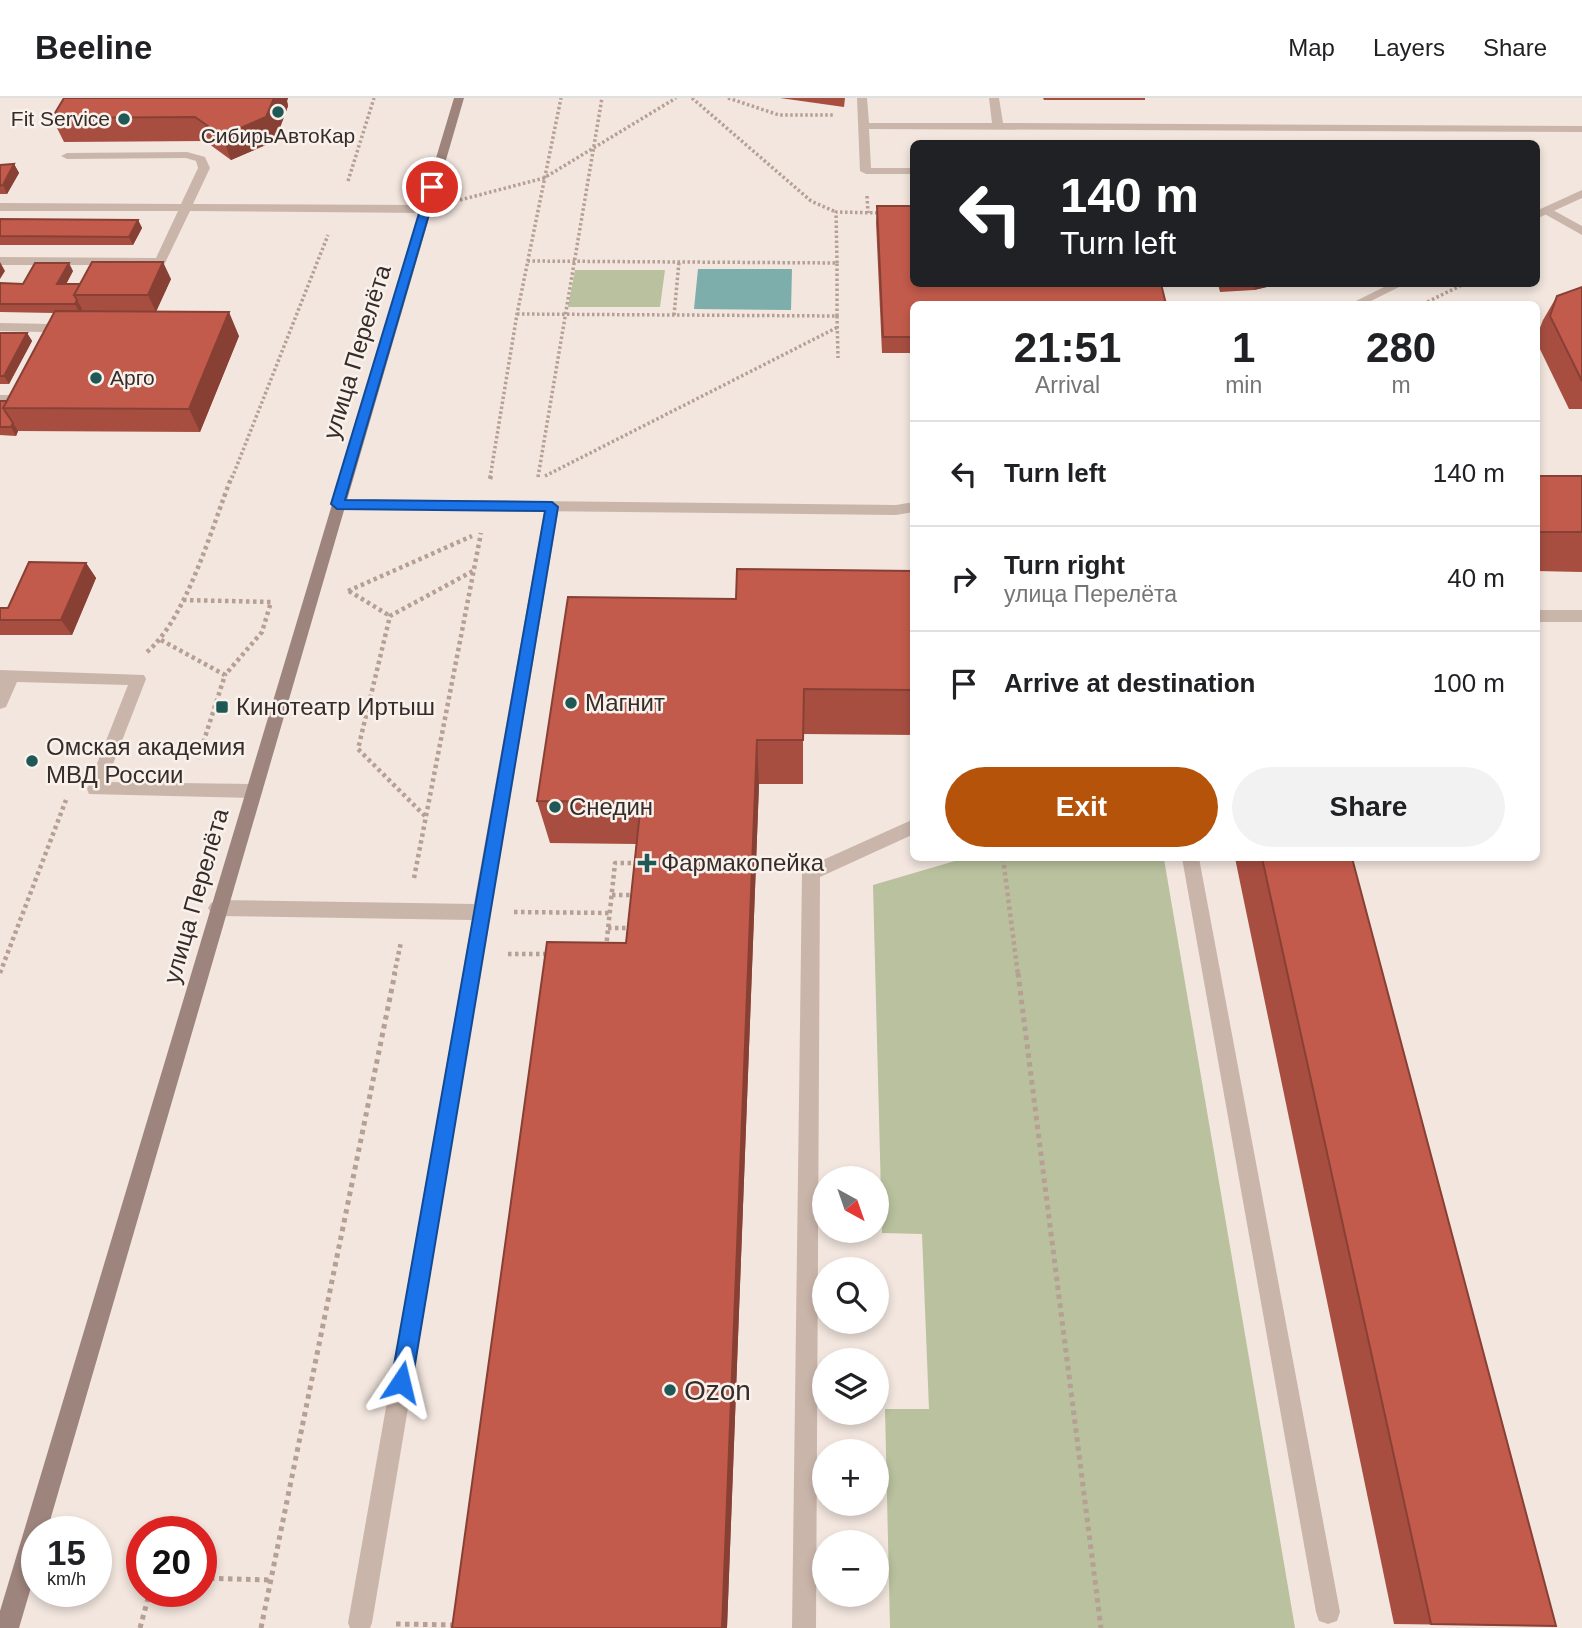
<!DOCTYPE html>
<meta charset="utf-8">
<style>
:root{--surface:#fff;--page:#f2f2f2;--text:#202124;--muted:#757577;--line:#e0e0e0;--accent:#b45309}
body{margin:0;font-family:Helvetica,sans-serif;background:var(--page);color:var(--text);height:100vh;display:flex;flex-direction:column;font-size:26px;white-space:nowrap}
*{box-sizing:border-box;margin:0}
p{font-size:23px;color:var(--muted)}
.icon{flex:none;width:38px;height:38px;fill:none;stroke:currentColor;stroke-width:2;stroke-linecap:round;stroke-linejoin:round}
.map{position:relative;flex:1;overflow:hidden}
.sheet{position:absolute;left:910px;top:203px;width:630px;height:560px;display:flex;flex-direction:column;background:var(--surface);border-radius:10px;box-shadow:0 4px 10px #0003}
.sheet>*{flex:none}
.guide{position:absolute;left:910px;top:42px;width:630px;height:147px;border-radius:10px;box-shadow:0 4px 10px #0003;background:#202124;color:#fff;overflow:hidden}
.needle{width:46px;rotate:140deg}
.controls{position:absolute;left:812px;top:1068px;display:grid;gap:14px}
.controls a{display:grid;place-items:center;width:77px;height:77px;border-radius:50%;background:var(--surface);box-shadow:0 4px 10px #0003;font-size:35px}
.speed{position:absolute;left:21px;top:1418px;display:flex;gap:14px;font-size:35px;font-weight:700;text-align:center}
.speed>*{display:grid;place-content:center;width:91px;height:91px;border-radius:50%;background:var(--surface);box-shadow:0 4px 10px #0003;line-height:1}
.speed small{font-size:18px;font-weight:400}
.speed .limit{border:10px solid #d22;background:#fff;color:#111}
.pin{position:absolute;display:grid;place-items:center;width:60px;height:60px;color:#fff;margin:-30px;border:4px solid #fff;border-radius:50%;box-shadow:0 2px 7px #0007}
.me{position:absolute;width:77px;margin:-38px;rotate:10deg;stroke-linejoin:round;filter:drop-shadow(0 0 5px #0008)}
.turn{display:flex;align-items:center;gap:24px;height:147px;padding:0 35px;font-size:32px}
.turn .icon{width:91px;height:91px;stroke-width:2.5}
.turn b{display:block;font-size:49px;line-height:60px}
.eta{display:flex;justify-content:space-evenly;align-items:center;height:119px;text-align:center}
.eta b{font-size:42px;font-weight:700;line-height:49px}
.primary-button{display:flex;gap:14px;margin-top:auto;padding:14px 35px}
.primary-button a{flex:1;height:80px;border-radius:42px;background:var(--accent);color:#fff;font-size:28px;font-weight:700;line-height:80px;text-align:center}
.primary-button a+a{background:var(--page);color:var(--text)}
ul{padding:0;list-style:none}
li{display:flex;align-items:center;gap:21px;height:105px;padding:0 35px;border-top:2px solid var(--line)}
li div{flex:1}
li b{display:block;font-size:26px}
li em{font-style:normal}
header{display:flex;align-items:center;gap:42px;box-sizing:border-box;height:98px;padding:0 35px;background:var(--surface);border-bottom:2px solid var(--line)}
header strong{font-size:33px}
nav{display:flex;gap:38px;margin-inline-start:auto;font-size:24px}
.map>svg:first-child{display:block}
</style>
<header>
<strong>Beeline</strong>
<nav><a>Map</a><a>Layers</a><a>Share</a></nav>
</header>
<div class="map">
<svg width="1582" height="1530" viewBox="0 0 1582 1530">
<rect width="100%" height="100%" fill="#f2e6de"/>
<path fill="#b9c19e" d="M575,172H665L660,209H568Z
M965,760L1164,761L1295,1530H890L885,1311H929L922,1136L882,1135L873,787Z"/>
<path fill="#7eaeab" d="M698,171H792L791,212L694,211Z"/>
<g fill="none" stroke-linecap="round" stroke-linejoin="round">
<path stroke="#b69f94" stroke-width="3.5" stroke-dasharray="2.5 2.5" stroke-linecap="butt" d="M692,0L811,103L836,114
M728,0L779,17H833
M348,83L374,0
M867,98L868,115
M460,102L544,80L676,0
M837,165L836,114L882,115
M1423,206L1464,186
M517,216L837,218V165L527,163
M674,217L679,164
M837,218L838,260
M545,378L838,229
M538,379L602,0
M232,380L328,137
M490,380L517,216L561,0"/>
<path stroke="#b69f94" stroke-width="4.5" stroke-dasharray="3.5 3.5" stroke-linecap="butt" d="M490,381L491,378
M348,493L472,438
M349,493L390,518
M183,502L271,504L262,534L225,577
M161,542L225,577L198,661
M147,554C187,520 212,428 232,378
M425,718L358,651L390,518L473,473
M1003,760L1018,877
M414,780L481,435
M612,797H635
M514,814L610,815
M608,830H632
M606,850L615,765H640
M508,856H548
M0,875L66,702
M394,877L401,844"/>
<path stroke="#b69f94" stroke-width="5" stroke-dasharray="4.5 4.5" stroke-linecap="butt" d="M1018,875L1101,1530
M201,1480L270,1482
M396,1526L457,1527
M140,1530L150,1493
M261,1530L395,875"/>
<path fill="#cab5aa" fill-rule="evenodd" d="M857,0H867L869,25H992L989,0H999L1003,25L1582,28V34L869,31L871,70H914V76H866L860,73Z
M187,54L205,59L210,70L193,106L426,107L432,111L426,115L190,113L164,167H0V159L156,160L178,113H0V105L181,106L198,70L196,63L186,60L67,61L61,58L67,55Z
M1543,111H1551L1582,128V137L1543,115Z
M0,225L52,226L58,230L49,249L44,250L38,246L44,234L0,233Z
M22,282L29,286L19,304L0,305V297H10L17,283Z
M552,404L559,409L372,1525L370,1530H350L348,1525L472,822L217,818L211,815L208,810L211,805L217,802L474,806L545,409Z
M1536,512H1582V524H1536Z
M0,572L144,577L146,581L106,684L252,686L258,688L260,693L258,698L252,700L89,696L87,691L128,587L17,584L6,609L0,611Z
M914,721V736L820,779L816,1530H792L802,775L805,770Z
M1182,760H1199L1340,1514L1337,1523L1328,1526L1319,1523L1316,1514Z"/>
<path fill="#cab5aa" fill-rule="evenodd" d="M1582,92V100L1536,121V113Z
M1390,186H1405L1365,206H1350Z
M337,401L896,407L914,404V414L896,417L337,411L330,406Z"/>
<path fill="#9d847c" fill-rule="evenodd" d="M454,0H464L47,1433H37V1469L19,1530H0V1513Z"/>
</g>
<path fill="#a74e41" d="M64,0H288L287,3L288,8L275,43L231,62L205,43L64,44L52,20Z
M780,0H845L844,9Z
M1043,0H1145V2H1044Z
M14,66L19,75L7,96H0V67Z
M877,108L914,206V255H882L876,124Z
M0,121L138,122L142,130L133,147H0Z
M73,173L66,186L171,181L156,213L239,238L200,334L18,333L16,338L0,337V303H7L54,215L0,214V185L23,186Z
M1218,186H1279L1254,192L1220,194Z
M1582,189V311H1569L1536,243V240L1543,222L1557,198Z
M0,235H27L32,243L9,286H0Z
M1536,378H1582V474L1536,473Z
M86,465L96,480L72,537H0V522L8,510Z
M914,473V637L803,636V686H759L727,1530H452L626,845L636,746L550,745L537,703Z
M1235,760H1352L1556,1528L1394,1526Z"/>
<path fill="#884035" d="M274,0H288L287,3L288,8L275,43L231,62L222,38Z
M14,66L19,75L7,96L3,87Z
M138,122L142,130L133,147L129,139Z
M0,164L5,173L0,181Z
M163,164L171,181L156,214L148,197Z
M69,165L73,173L62,194L57,186Z
M1257,186H1279L1254,192Z
M77,202L82,211L80,215L75,206Z
M229,214L239,238L200,334L189,311Z
M27,235L32,243L9,286L4,278Z
M13,325L18,333L16,338L11,329Z
M86,465L96,480L72,537L61,522Z
M757,642L759,686L727,1530H722Z"/>
<path fill="#c25b4c" stroke="#884035" stroke-width="2" d="M64,0H274L266,19L222,38L195,19L52,20Z
M14,66L3,87L0,88V67Z
M877,108H914V186H1161L1166,206H914V239H883Z
M0,121L138,122L129,139L0,138Z
M92,164H163L148,197H74Z
M35,165H69L57,186H80L74,197L77,202L75,206H0V185L23,186Z
M1582,189V283L1550,218L1557,198Z
M1496,204L1498,206H1477Z
M55,213L229,214L189,311L3,310Z
M0,235H27L4,278H0Z
M0,303H7L3,310L13,325L11,329H0Z
M1536,378H1582V434H1536Z
M29,464L86,465L61,522H0V510H8Z
M737,471L914,473V592L804,591L803,642H757L722,1530H452L547,844L626,845L641,704L537,703L568,499L736,501Z
M1262,760H1352L1556,1528L1431,1526Z"/>
<path fill="#1a73e8" stroke="#114b97" stroke-width="2" d="M432,86L437,89L345,402L552,404L558,409L412,1284L409,1291L401,1294L394,1291L391,1284L545,413L337,411L331,406L427,89Z"/>
<g fill="#205855" stroke="#f9f1eb" stroke-width="2.5">
<circle cx="278" cy="14" r="7"/>
<circle cx="124" cy="21" r="7"/>
<circle cx="96" cy="280" r="7"/>
<circle cx="571" cy="605" r="7"/>
<rect x="215" y="602" width="14" height="14" rx="3.5"/>
<circle cx="32" cy="663" r="7"/>
<circle cx="555" cy="709" r="7"/>
<path d="M643.5 754.5h7v7h7v7h-7v7h-7v-7h-7v-7h7z"/>
<circle cx="670" cy="1292" r="7"/>
</g>
<g text-anchor="middle" stroke-width="5" stroke-linejoin="round" paint-order="stroke">
<g font-size="21" fill="#372c29" stroke="#f9f1eb" text-anchor="end">
<text x="110" y="28">Fit Service</text>
<text x="278" y="45" text-anchor="middle">СибирьАвтоКар</text>
<text x="110" y="287" text-anchor="start">Арго</text>
</g>
<g font-size="24" fill="#372c29" stroke="#f9f1eb">
<text transform="translate(357 254) rotate(-73)" y="8">улица Перелёта</text>
<text transform="translate(196 798) rotate(-74)" y="8">улица Перелёта</text>
</g>
<g font-size="24" fill="#372c29" stroke="#f9f1eb" text-anchor="start">
<text x="585" y="613">Магнит</text>
<text x="236" y="617">Кинотеатр Иртыш</text>
<text x="46" y="657">Омская академия<tspan x="46" dy="28">МВД России</tspan></text>
<text x="569" y="717">Снедин</text>
<text x="661" y="773">Фармакопейка</text>
</g>
<g font-size="28" fill="#372c29" stroke="#f9f1eb" text-anchor="start">
<text x="684" y="1302">Ozon</text>
</g>
</g>
</svg>
<div class="controls">
<a><svg class="needle" viewBox="-14 -14 28 28"><path d="M0-13l5 13h-10z" fill="#e53935"/><path d="M0 13l5-13h-10z" fill="#757577"/></svg></a>
<a><svg class="icon" aria-label="search" viewBox="0 0 24 24"><circle cx="10" cy="10" r="6"/><path d="M15 15l6 6"/></svg></a>
<a><svg class="icon" aria-label="layers" viewBox="0 0 24 24"><path d="M12 4l9 5-9 5-9-5zM3 14l9 5 9-5"/></svg></a>
<a>+</a>
<a>−</a>
</div>
<div class="speed"><div>15<small>km/h</small></div><div class="limit">20</div></div>
<div class="pin" style="left:432px;top:89px;background:#d93025"><svg class="icon" aria-label="arrive" viewBox="0 0 24 24"><path d="M6 21V4h12l-3 4 3 4H6"/></svg></div>
<svg class="me" style="left:401px;top:1284px" viewBox="-20 -20 40 40"><path d="M0-17L14 15 0 8-14 15z" fill="#1a73e8" stroke="#fff" stroke-width="4"/></svg>
<div class="guide">
<div class="turn"><svg class="icon" aria-label="left" viewBox="0 0 24 24"><path d="M17 20v-9H6M10 6l-5 5 5 5"/></svg><div><b>140 m</b>Turn left</div></div>
</div>
<section class="sheet">
<div class="eta">
<div><b>21:51</b><p>Arrival</p></div>
<div><b>1</b><p>min</p></div>
<div><b>280</b><p>m</p></div>
</div>
<ul>
<li><svg class="icon" aria-label="left" viewBox="0 0 24 24"><path d="M17 20v-9H6M10 6l-5 5 5 5"/></svg><div><b>Turn left</b></div><em>140 m</em></li>
<li><svg class="icon" aria-label="right" viewBox="0 0 24 24"><path d="M7 20v-9h11M14 6l5 5-5 5"/></svg><div><b>Turn right</b><p>улица Перелёта</p></div><em>40 m</em></li>
<li><svg class="icon" aria-label="arrive" viewBox="0 0 24 24"><path d="M6 21V4h12l-3 4 3 4H6"/></svg><div><b>Arrive at destination</b></div><em>100 m</em></li>
</ul>
<div class="primary-button"><a>Exit</a><a>Share</a></div>
</section>
</div>
